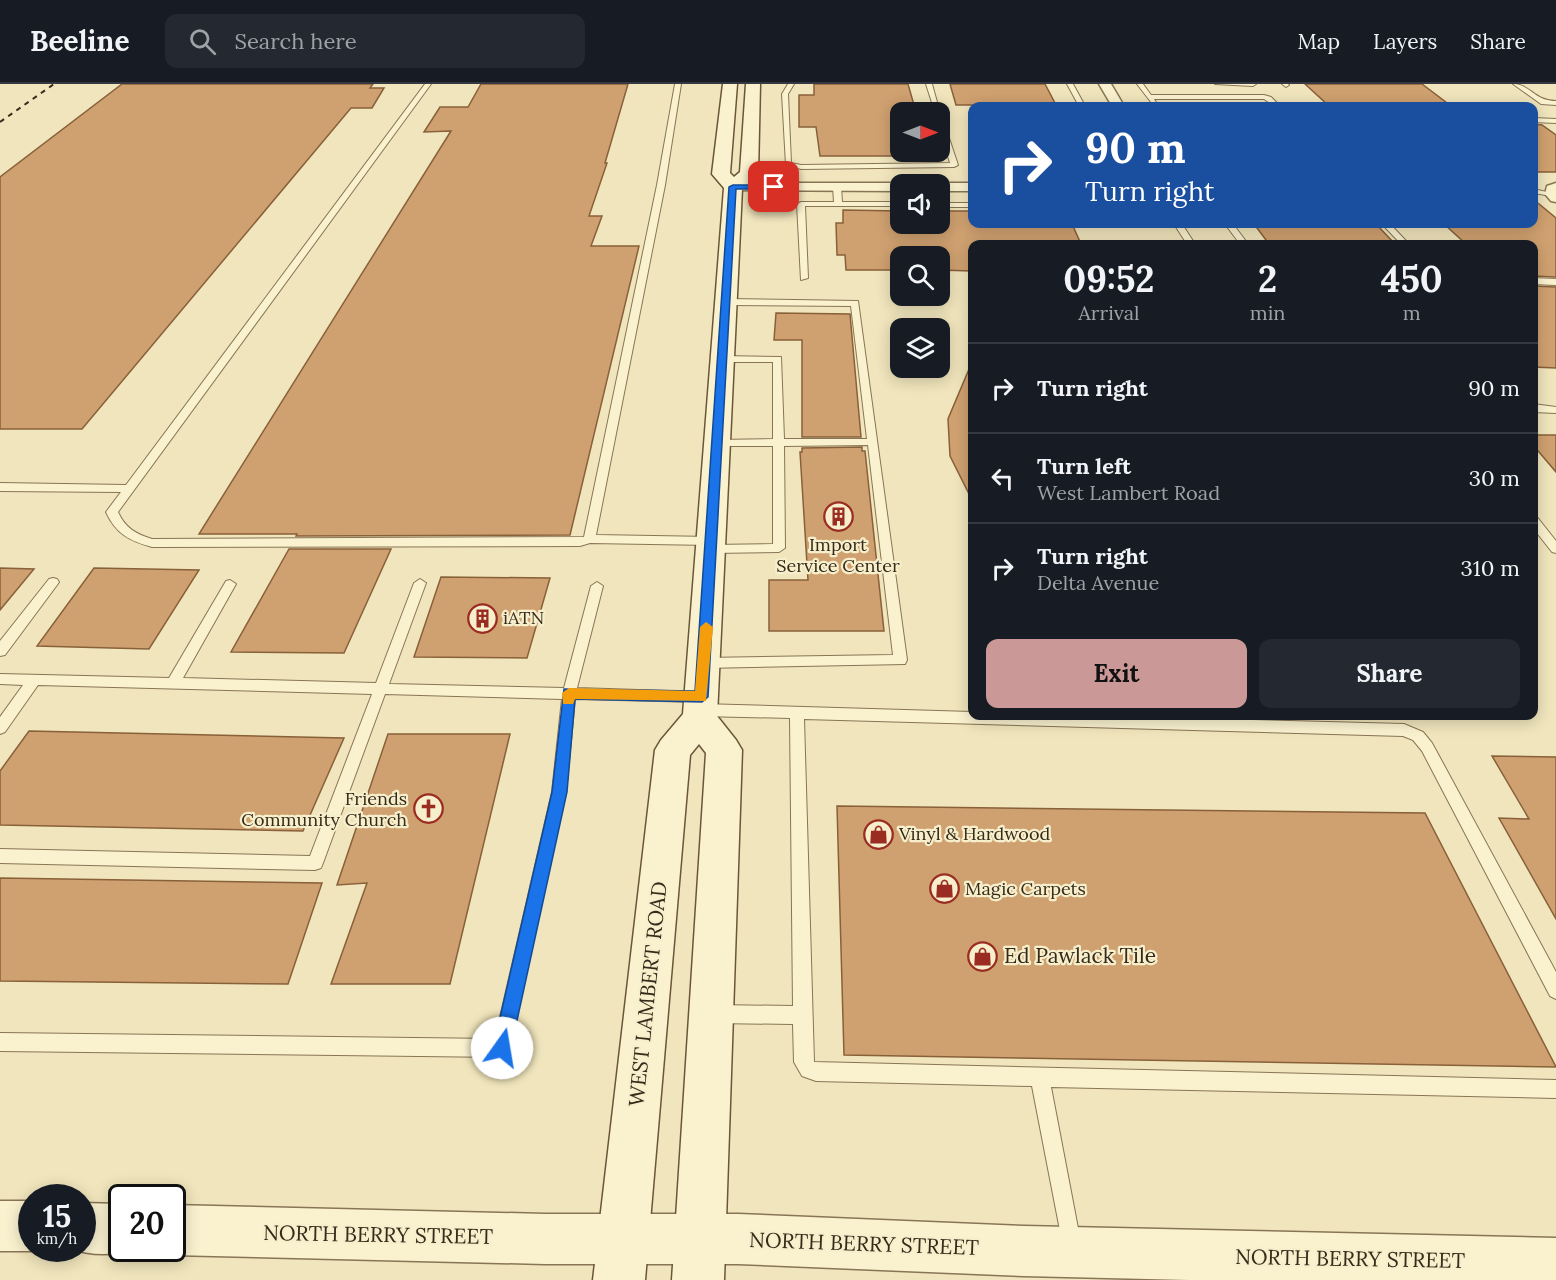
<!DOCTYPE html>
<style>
:root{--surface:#171b24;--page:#242831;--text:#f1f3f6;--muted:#9ea1a6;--line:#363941;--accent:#ca9997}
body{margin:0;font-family:Lora,serif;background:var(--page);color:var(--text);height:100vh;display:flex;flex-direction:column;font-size:22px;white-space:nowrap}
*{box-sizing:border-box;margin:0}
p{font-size:20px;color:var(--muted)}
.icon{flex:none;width:33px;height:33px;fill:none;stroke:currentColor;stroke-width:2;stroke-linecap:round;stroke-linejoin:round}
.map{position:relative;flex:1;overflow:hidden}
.details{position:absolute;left:968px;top:156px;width:570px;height:480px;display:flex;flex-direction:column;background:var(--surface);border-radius:12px;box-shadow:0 3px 15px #0003}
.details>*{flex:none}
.guide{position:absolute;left:968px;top:18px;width:570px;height:126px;border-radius:12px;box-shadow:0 3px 15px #0003;background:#1a4fa0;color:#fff;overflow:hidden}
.needle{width:39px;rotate:90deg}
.fabs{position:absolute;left:890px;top:18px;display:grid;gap:12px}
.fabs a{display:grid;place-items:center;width:60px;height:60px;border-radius:12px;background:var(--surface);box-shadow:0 3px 15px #0003;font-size:30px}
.speed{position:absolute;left:18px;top:1100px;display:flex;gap:12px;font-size:30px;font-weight:700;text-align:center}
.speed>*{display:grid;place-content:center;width:78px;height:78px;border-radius:50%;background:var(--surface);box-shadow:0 3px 15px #0003;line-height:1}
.speed small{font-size:15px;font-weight:400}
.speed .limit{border:3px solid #111;border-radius:9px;background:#fff;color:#111}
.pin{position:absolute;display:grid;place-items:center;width:51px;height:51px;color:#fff;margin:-26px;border-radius:12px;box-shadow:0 3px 9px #0006}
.me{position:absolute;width:66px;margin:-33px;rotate:13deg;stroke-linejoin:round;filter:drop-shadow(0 0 4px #0008)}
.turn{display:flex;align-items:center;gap:21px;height:126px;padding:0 18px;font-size:27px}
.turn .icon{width:78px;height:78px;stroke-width:2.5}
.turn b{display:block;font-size:42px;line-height:51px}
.eta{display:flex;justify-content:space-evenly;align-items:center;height:102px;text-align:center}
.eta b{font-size:36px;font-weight:800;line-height:42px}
.primary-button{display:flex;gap:12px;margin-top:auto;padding:12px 18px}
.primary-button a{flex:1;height:69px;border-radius:12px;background:var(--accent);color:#111;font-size:24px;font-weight:800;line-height:69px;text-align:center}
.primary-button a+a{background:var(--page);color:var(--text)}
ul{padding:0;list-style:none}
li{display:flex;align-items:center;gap:18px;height:90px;padding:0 18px;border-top:2px solid var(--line)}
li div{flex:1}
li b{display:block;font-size:22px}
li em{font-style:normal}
header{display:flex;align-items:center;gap:36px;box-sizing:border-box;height:84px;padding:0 30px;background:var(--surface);border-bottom:2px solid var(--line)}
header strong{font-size:28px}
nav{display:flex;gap:33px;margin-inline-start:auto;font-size:21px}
.search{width:420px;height:54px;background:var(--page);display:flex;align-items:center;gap:15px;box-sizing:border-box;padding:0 21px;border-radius:12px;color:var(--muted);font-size:22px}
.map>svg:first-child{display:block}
</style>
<header>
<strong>Beeline</strong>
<div class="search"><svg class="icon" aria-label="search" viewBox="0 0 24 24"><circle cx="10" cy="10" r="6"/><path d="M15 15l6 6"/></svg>Search here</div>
<nav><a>Map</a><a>Layers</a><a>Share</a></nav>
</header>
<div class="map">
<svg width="1556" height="1196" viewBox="0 0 1556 1196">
<rect width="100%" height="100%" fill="#f0e5bc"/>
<path fill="#d0a170" stroke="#88603a" stroke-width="1.5" d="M122,0H373L370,4H384L372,24H351L82,345H0V93Z
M481,0H628L605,79H607L589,132H602L591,162H639L570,451L296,452L297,450H199L451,47L424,48L440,23H468Z
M814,0H908L916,28H900V59H892L893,72H820L816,43H799V11H814Z
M950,0H1045L1056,21H956Z
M1305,0H1422L1451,22H1329Z
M1533,40L1542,41L1556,51V88H1533Z
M1533,115L1556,134V193L1533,192V160H1466L1444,140H1533Z
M843,126L900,127V140H939V127H972V140H1072L1081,160H972V187L939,186V172H900V186H846L845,171H837L836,139H843Z
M1254,140H1376L1395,160H1269Z
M1533,202L1556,203V284L1533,283Z
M776,229L850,230L861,353H802V256H774Z
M972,278V416L950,372L948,335Z
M1533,351H1556V388L1533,361Z
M862,363V367H865L884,547H769V496H808L800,368H802V364Z
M289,465H391L344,569L231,568Z
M0,484L34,485L0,526Z
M94,484L199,486L149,565L37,562Z
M441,493L550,494L527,574L414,573Z
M29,647L344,654L303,747L0,741V687Z
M388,650H510L450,900H331L367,799L337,801Z
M1492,672L1556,673V835L1499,734L1529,735Z
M837,722L1425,729L1556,983L844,971Z
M0,794L322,799L288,900L0,897Z"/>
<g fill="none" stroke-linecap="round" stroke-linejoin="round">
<defs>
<path id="service" d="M425,0H431L118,428C125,444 136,450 152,455L584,453L657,101L675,0H681L665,101L596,451L711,453L717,457L711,461L773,460V362H717L712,359L717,356L773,355V278H722L717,275L722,272L781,273L784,355H867L851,222L726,221L722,218L726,215L858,217L907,576L905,580L704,584L697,579L704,574L893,571L868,361L784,362L785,464L779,468L711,469L705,465L711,461L590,459L580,462L152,463C130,457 116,450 106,428L121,408L0,407V399L126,401Z
M788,0H794L788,10L791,79L801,81L950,79L939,43V31L942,33L958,81L954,83L801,85L786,81L782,10Z
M926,0H932L940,29L935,28Z
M1067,0H1073L1085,22H1079Z
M1137,0H1143L1151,11H1264L1271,13L1280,22H1274L1264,15H1154L1157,20L1154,22Z
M1215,0H1256L1253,2Z
M1282,0H1288L1289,1L1286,3Z
M1513,0C1530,0 1534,17 1556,17V21L1541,20Z
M1533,34L1556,35V39L1533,38Z
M837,101L841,103L842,118H900V122H805L808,194L801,196L797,120L801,118H834L833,103Z
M1533,105L1556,110L1552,112L1533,109Z
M939,119H972V123H939Z
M1174,140H1182L1195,160H1187Z
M1225,140H1233L1248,160H1240Z
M1382,140H1390L1409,160H1401Z
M1533,194L1556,195V201L1533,200Z
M1533,320L1556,323V329L1533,328Z
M1533,432L1537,433L1556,457V469L1552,468L1533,444Z
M53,494L57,495L59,498L57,501L5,571L0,572V557L49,495Z
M420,495L426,499L389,600L564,604L591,502L597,498L603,502L577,604L701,608L706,609L708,613L706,617L701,618L575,615L566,708L508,970L502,973L0,967V949L495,955L552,708L562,615L385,610L323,779L321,784L315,786L0,779V765L310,772L372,610L38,601L5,648L0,650V633L23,601L0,600V590L169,594L226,497L230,496L236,500L183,594L376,599L414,499Z
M701,620L972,628V632H1095L1404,640L1423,648L1432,659L1556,888V915L1550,912L1422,667L1413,656L1403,652L804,635L814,978L1556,996V1014L1051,1003L1081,1160L1078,1167L1071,1170L1064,1167L1032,1002L816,997L802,992L794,978L793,940L714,939L708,936L705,930L708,924L714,921L793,922L790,634L701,632L696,630L694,626L696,622Z"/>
<path id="minor" d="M1099,0H1111L1124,22H1112Z
M733,99H900L906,100H900V107L728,106L726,103Z
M939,99H972V107H939V100H933Z
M1556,99V118L1551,117L1545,110L1547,102Z"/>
<path id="tertiary" d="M0,1117H32V1164H39L32,1167H0Z
M82,1119L122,1120V1164H136C116,1172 90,1172 70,1164H82Z
M172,1121L545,1130H738L1024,1142L1556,1154V1196H1189L1024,1192L738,1180H545L172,1171L155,1164H172Z"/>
<path id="secondary" d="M723,0H737L730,89L734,93L740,88L746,0H760L758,90L742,105L717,632L736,656L742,666L724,1196H672L706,669L699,660L690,671L645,1196H593L655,666L661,656L683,630L724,104L712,90Z"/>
</defs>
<use href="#service" stroke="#887555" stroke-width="2"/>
<use href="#minor" stroke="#887555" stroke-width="3"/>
<use href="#tertiary" stroke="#887555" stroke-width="3"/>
<use href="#secondary" stroke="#6a5638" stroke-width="3"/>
<use href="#service" fill="#faf2cf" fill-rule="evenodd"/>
<use href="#minor" fill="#faf2cf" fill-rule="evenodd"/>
<use href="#tertiary" fill="#faf2cf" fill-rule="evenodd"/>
<use href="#secondary" fill="#faf2cf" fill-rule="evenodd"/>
<path stroke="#362b1b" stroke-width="2" stroke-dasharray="5 5" stroke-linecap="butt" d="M0,38L54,0"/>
</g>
<path fill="#1a73e8" stroke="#114b97" stroke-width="1.5" d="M733,101H774L778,103L774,105H736L708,613L702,618L575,615L567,708L511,964L508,970L502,973L495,970L493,964L552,708L564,605L695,607L729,103Z"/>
<path fill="#f59e0b" d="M706,538L713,543L706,617L575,615L573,620H563L562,609L569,604L695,607L700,543Z"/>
<defs>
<symbol id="building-ring" viewBox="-11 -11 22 22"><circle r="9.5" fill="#f7efcc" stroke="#9a2c22" stroke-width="1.5"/><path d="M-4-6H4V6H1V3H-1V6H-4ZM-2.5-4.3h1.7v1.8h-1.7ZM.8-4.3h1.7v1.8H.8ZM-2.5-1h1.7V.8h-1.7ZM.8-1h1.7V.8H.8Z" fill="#9a2c22"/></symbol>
<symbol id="church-ring" viewBox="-11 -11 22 22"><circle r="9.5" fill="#f7efcc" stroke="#9a2c22" stroke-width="1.5"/><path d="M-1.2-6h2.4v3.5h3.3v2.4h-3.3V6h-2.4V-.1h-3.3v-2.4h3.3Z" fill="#9a2c22"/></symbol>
<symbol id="shop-ring" viewBox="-11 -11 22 22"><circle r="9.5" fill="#f7efcc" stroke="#9a2c22" stroke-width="1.5"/><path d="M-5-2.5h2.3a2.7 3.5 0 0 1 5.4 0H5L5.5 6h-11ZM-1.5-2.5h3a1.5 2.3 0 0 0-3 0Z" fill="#9a2c22"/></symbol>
</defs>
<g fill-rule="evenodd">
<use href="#building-ring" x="822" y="416" width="33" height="33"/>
<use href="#building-ring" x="466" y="518" width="33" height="33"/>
<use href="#church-ring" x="412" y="708" width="33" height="33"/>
<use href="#shop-ring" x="862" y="734" width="33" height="33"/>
<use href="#shop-ring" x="928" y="788" width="33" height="33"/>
<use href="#shop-ring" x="966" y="856" width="33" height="33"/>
</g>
<g text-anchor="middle" stroke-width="4.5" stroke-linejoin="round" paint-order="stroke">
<g font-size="18" fill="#362b1b" stroke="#f7efcc" text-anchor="start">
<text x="838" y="467" text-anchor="middle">Import<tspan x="838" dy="21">Service Center</tspan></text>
<text x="503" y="540">iATN</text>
<text x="407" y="721" text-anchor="end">Friends<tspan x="407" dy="21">Community Church</tspan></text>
<text x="899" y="756">Vinyl &amp; Hardwood</text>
<text x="965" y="811">Magic Carpets</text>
</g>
<g font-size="21" fill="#362b1b" stroke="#f7efcc" text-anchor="start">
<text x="1004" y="879">Ed Pawlack Tile</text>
</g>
<g font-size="21" fill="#362b1b" stroke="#f7efcc">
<text transform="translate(648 910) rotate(-84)" y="7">WEST LAMBERT ROAD</text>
<text transform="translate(378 1151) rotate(1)" y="7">NORTH BERRY STREET</text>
<text transform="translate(864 1160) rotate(2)" y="7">NORTH BERRY STREET</text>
<text transform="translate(1350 1175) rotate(1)" y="7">NORTH BERRY STREET</text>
</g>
</g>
</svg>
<div class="fabs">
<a><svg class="needle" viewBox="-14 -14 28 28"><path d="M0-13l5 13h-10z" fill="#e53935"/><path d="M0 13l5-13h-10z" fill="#9ea1a6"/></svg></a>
<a><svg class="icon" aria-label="sound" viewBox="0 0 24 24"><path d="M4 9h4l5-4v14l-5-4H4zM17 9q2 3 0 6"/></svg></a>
<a><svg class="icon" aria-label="search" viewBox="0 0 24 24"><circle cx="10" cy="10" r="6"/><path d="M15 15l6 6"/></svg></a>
<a><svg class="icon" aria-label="layers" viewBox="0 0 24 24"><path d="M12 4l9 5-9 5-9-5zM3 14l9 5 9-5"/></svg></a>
</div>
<div class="speed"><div>15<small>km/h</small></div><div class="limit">20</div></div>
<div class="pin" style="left:774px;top:103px;background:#d93025"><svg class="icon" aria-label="arrive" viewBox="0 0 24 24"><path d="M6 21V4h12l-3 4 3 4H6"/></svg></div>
<svg class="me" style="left:502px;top:964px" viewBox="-20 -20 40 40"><circle r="19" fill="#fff"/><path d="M0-13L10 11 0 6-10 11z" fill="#1a73e8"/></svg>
<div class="guide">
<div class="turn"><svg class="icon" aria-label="right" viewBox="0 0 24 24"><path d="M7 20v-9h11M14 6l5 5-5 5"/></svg><div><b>90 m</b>Turn right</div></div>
</div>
<section class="details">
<div class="eta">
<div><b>09:52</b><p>Arrival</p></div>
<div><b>2</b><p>min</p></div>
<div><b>450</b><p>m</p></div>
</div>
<ul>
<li><svg class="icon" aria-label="right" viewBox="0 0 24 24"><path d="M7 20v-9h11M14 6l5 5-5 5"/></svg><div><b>Turn right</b></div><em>90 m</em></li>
<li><svg class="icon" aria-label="left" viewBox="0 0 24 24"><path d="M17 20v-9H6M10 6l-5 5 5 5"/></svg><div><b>Turn left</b><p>West Lambert Road</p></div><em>30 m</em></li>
<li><svg class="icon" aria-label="right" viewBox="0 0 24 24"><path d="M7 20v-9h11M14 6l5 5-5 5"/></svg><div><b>Turn right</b><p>Delta Avenue</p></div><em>310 m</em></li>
</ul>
<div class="primary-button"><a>Exit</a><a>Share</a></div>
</section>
</div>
